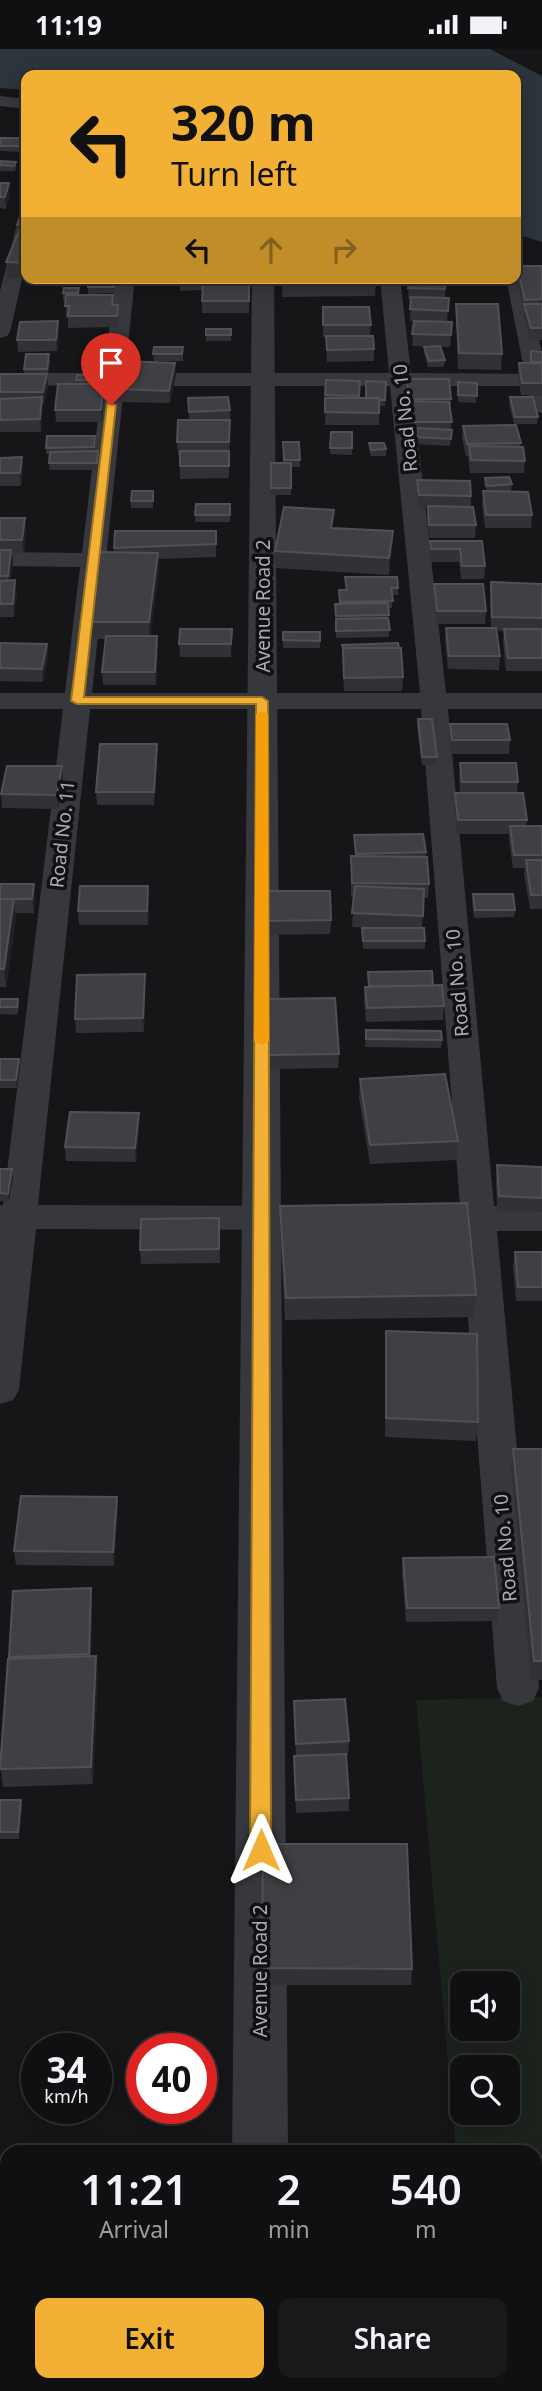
<!DOCTYPE html>
<style>
:root{--surface:#101012;--page:#19191b;--text:#f1f3f6;--muted:#9c9d9f;--line:#303032;--accent:#f2b134}
body{margin:0;font-family:"Noto Sans",sans-serif;background:var(--page);color:var(--text);height:100vh;display:flex;flex-direction:column;font-size:26px;white-space:nowrap}
*{box-sizing:border-box;margin:0}
p{font-size:23px;color:var(--muted)}
.icon{flex:none;width:38px;height:38px;fill:none;stroke:currentColor;stroke-width:2;stroke-linecap:round;stroke-linejoin:round}
.map{position:relative;flex:1;overflow:hidden}
.side{position:absolute;left:0px;top:2096px;width:542px;height:247px;display:flex;flex-direction:column;background:var(--surface);border-radius:21px 21px 0 0;box-shadow:0 4px 18px #0003,0 0 0 2px var(--line)}
.side>*{flex:none}
.guide{position:absolute;left:21px;top:21px;width:500px;height:214px;border-radius:14px;box-shadow:0 4px 18px #0003,0 0 0 2px var(--line);background:#f2b134;color:#111;overflow:hidden}
.controls{position:absolute;left:450px;top:1922px;display:grid;gap:14px}
.controls a{display:grid;place-items:center;width:70px;height:70px;border-radius:14px;background:var(--surface);box-shadow:0 4px 18px #0003,0 0 0 2px var(--line);font-size:35px}
.speed{position:absolute;left:21px;top:1984px;display:flex;gap:14px;font-size:35px;font-weight:700;text-align:center}
.speed>*{display:grid;place-content:center;width:91px;height:91px;border-radius:50%;background:var(--surface);box-shadow:0 4px 18px #0003,0 0 0 2px var(--line);line-height:1}
.speed small{font-size:18px;font-weight:400}
.speed .limit{border:10px solid #d22;background:#fff;color:#111}
.pin{position:absolute;display:grid;place-items:center;width:60px;height:60px;color:#fff;margin:-72px -30px;border-radius:50% 50% 50% 0;rotate:-45deg;box-shadow:0 0 7px #0007}
.pin .icon{rotate:45deg}
.me{position:absolute;width:77px;margin:-38px;rotate:0deg;stroke-linejoin:round;filter:drop-shadow(0 0 5px #0008)}
.turn{display:flex;align-items:center;gap:24px;height:147px;padding:0 35px;font-size:32px}
.turn .icon{width:91px;height:91px;stroke-width:2.5}
.turn b{display:block;font-size:49px;line-height:60px}
.lanes{display:flex;align-items:center;height:66px;padding:0 35px;background:#0003;justify-content:center;gap:35px;direction:ltr}
.lanes .off{opacity:.35}
.eta{display:flex;justify-content:space-evenly;align-items:center;height:119px;text-align:center}
.eta b{font-size:42px;font-weight:600;line-height:49px}
.cta{display:flex;gap:14px;margin-top:auto;padding:14px 35px}
.cta a{flex:1;height:80px;border-radius:14px;background:var(--accent);color:#111;font-size:28px;font-weight:600;line-height:80px;text-align:center}
.cta a+a{background:var(--page);color:var(--text)}
.status{display:flex;justify-content:space-between;align-items:center;height:49px;padding:0 35px;background:var(--surface);direction:ltr}
.status svg{height:19px;fill:currentColor}
.map>svg:first-child{display:block}
</style>
<div class="status"><b>11:19</b><svg viewBox="0 0 49 12"><path d="M0 12V9h3v3zM5 12V6h3v6zM10 12V3h3v9zM15 12V0h3v12zM26 1h20v11H26zM47 4h2v5h-2z"/></svg></div>
<div class="map">
<svg width="542" height="2342" viewBox="0 0 542 2342">
<rect width="100%" height="100%" fill="#161618"/>
<path fill="#1c231d" fill-rule="evenodd" d="M542,1648V2115H536V2104L456,2103L416,1651ZM462,1934H508V1979H462ZM462,2018H508V2063H462Z"/>
<path fill="#2c353c" d="M0,0H490L542,27V193L516,185V26H26V41L0,39Z"/>
<g fill="none" stroke-linecap="round" stroke-linejoin="round">
<path fill="#37383d" fill-rule="evenodd" d="M0,47L26,50V60L0,57Z
M26,169V214L10,283L7,287L0,289V242L17,175Z
M516,223L526,229L542,305V364L534,362L527,337H412L446,644H542V660H448L494,1157L542,1158V1182H497L539,1639L533,1652L518,1657L503,1652L497,1639L461,1181L443,1178L438,1169L443,1160L460,1157L421,660H90L38,1156L290,1157L302,1160L307,1169L302,1178L290,1181L36,1180L19,1341L13,1351L0,1355V1156H3L63,660H0V644H65L80,518L0,517V503L82,504L102,337L0,336V324H104L115,229H135L125,324H389L380,229H400L411,324L525,325L506,229H516ZM124,337H390L420,644H92Z
M536,2132H542V2182H536Z"/>
<path fill="#37383d" fill-rule="evenodd" d="M252,229H274L288,2104H232Z
M230,2336H290V2342H230Z"/>
</g>
<path fill="#323236" d="M0,89H23V95L20,103L0,102Z
M0,112L16,113V119L15,122H0Z
M0,134L10,145L6,160L0,159Z
M26,162V229L8,228L6,213L18,186L17,176Z
M517,217H542V291H530L523,267L524,262L516,229Z
M180,229H227V232H249V264H202V241L180,242Z
M282,229H376L375,247L282,248Z
M397,229H446L445,249H449L447,273H452L450,298H440L445,311L444,318H428L424,304V298H436L412,297L414,272H410L411,250H408L409,233H397Z
M115,237V244L88,245V238Z
M79,239V246L113,256L119,268L118,278L68,279V269H66V251H63V244Z
M456,255L502,305L501,321L458,320L456,270Z
M323,258L371,276L370,287L374,300V312L327,313L326,288H323Z
M58,272L59,284L57,302L18,303L17,291Z
M231,280V292H206V286Z
M531,302L542,303V347L521,346L518,326L519,314H530Z
M153,305H183V312H154Z
M50,311L48,326H47L48,337L44,355H42L41,383H0V325H24V320Z
M77,326L104,332V347L102,373H56L55,361L76,335Z
M176,326L170,354L118,353L117,340Z
M407,330L451,350V381H452L450,397L416,395L417,386L408,385L406,365L407,352Z
M326,331L360,332L359,349H365L386,333L385,357H379V376H325Z
M458,333L477,334L476,354L458,353Z
M510,348L538,368L537,375H514L509,355Z
M188,349L230,361L229,429L180,430V406H178L177,393L189,371Z
M463,377L521,394L520,397L525,412L524,424H470L468,407H466L462,389Z
M331,383H352V406L330,405Z
M283,393H299L300,418H291V446H271V414H283Z
M95,394L94,402L98,409L97,421H49L50,405H46V399Z
M369,394L386,400V407H371L369,401Z
M0,409L23,421L21,437H0Z
M485,429L512,435L511,442H500L532,466L531,479H485L482,455L483,442H487L484,436Z
M417,431L471,447V458L476,476L475,489H429L427,470V459H418L417,444Z
M153,442V459H131V452Z
M196,455H230V473H195Z
M0,469L26,481L24,504H12L13,514L10,531L17,544L14,568H0Z
M333,479L393,482L392,500L389,526L275,519V502Z
M216,482V508L158,510L159,521L150,587H157L158,600L156,636H103L102,623L106,590H89L87,573L114,504V499Z
M430,492H482L485,517L484,530H461L459,513H430Z
M345,528L398,539V546H392V559H388L389,588L336,589L335,555H340L339,541H346Z
M491,533L542,535V622H506L503,593L504,582L496,581L500,607L499,621L448,620L445,592L446,579H491L490,547Z
M434,535L486,562L485,575H436L434,548Z
M232,580L231,608H180L179,595Z
M283,583H320V599H283Z
M0,594L47,595L48,608L43,633L0,632Z
M342,596L403,628L402,642H344Z
M418,670L437,708V716H422L417,677Z
M450,675L510,691L509,705H451L449,688Z
M157,695V708L154,756H97L96,743Z
M460,714L518,733L517,744L527,771L526,777H542V860H530L524,825L525,819H513L509,791V785H457L454,757L455,744H460L459,728Z
M63,731L58,760L2,759L1,745Z
M354,786L426,803L429,835L428,849H424L422,879L425,892V900H363L362,879H378L352,878L354,848H351V807H355Z
M0,835H34L35,849L34,864H15L16,869L6,938H0Z
M262,842L331,871L330,885L262,886Z
M473,845L515,861L514,868L474,869L472,853Z
M149,851L148,876H79L78,862Z
M368,923L433,937L444,957L443,971L366,973L364,952L365,938L368,937Z
M145,925V939L144,983L76,984L75,970Z
M0,950H18L19,958L17,966L0,965Z
M267,950L339,1005L338,1019L269,1020Z
M366,981L442,991L441,999L365,998Z
M0,1010L20,1018L17,1039H0Z
M360,1030L458,1092L457,1111L370,1115L359,1049Z
M139,1064V1078L136,1113L66,1112L65,1098Z
M497,1116L542,1118V1163L497,1162L496,1131Z
M0,1120L13,1128L9,1152H0Z
M280,1157L476,1246L473,1268L285,1271L280,1179Z
M219,1169L220,1214L141,1215L140,1201Z
M515,1203H542V1252H516L513,1217Z
M386,1282L478,1373L476,1392L385,1388Z
M513,1400H542V1631L531,1630L511,1419Z
M117,1448L118,1462L114,1517L16,1516L14,1502Z
M403,1509L499,1559L497,1572L406,1573L402,1523Z
M91,1539L92,1553L91,1607H96L98,1625L93,1735L3,1738L0,1716L9,1610L13,1542Z
M294,1652L349,1692L348,1706H346L349,1749V1762L296,1764L294,1720V1707H296Z
M0,1751L22,1758L19,1790H0Z
M263,1795L412,1920L411,1936H262Z
M0,2143L7,2144V2336H24L23,2342H0Z"/>
<path fill="#212124" d="M23,89V95L20,103L19,97Z
M9,134L10,145L6,160L5,148Z
M58,272L59,284L57,302L56,291Z
M175,314L176,326L170,354L169,342Z
M47,325L48,337L44,355L43,343Z
M104,335V347L102,373L101,361Z
M42,348V360L41,383L40,370Z
M22,408L23,421L21,437L20,424Z
M25,469L26,481L24,504L22,491Z
M393,482L392,500L389,526V509Z
M11,501L13,514L9,540L8,527Z
M158,504L159,521L150,591L149,573Z
M15,531L17,544L14,568L13,555Z
M157,587L158,600L156,636L155,623Z
M47,595L48,608L43,633L42,620Z
M157,695V708L154,756V743Z
M62,717L63,731L58,760L57,746Z
M34,835L35,849L34,864L32,850Z
M148,837L149,851L148,876L147,862Z
M14,850L16,869L6,938L4,920Z
M145,925V939L144,983L143,969Z
M19,1010L20,1018L17,1039L16,1031Z
M139,1064V1078L136,1113L135,1099Z
M12,1120L13,1128L9,1152L8,1145Z
M117,1448L118,1462L114,1517L113,1503Z
M91,1539L92,1553L90,1619L89,1605Z
M96,1607L98,1625L93,1735L91,1718Z
M21,1751L22,1758L19,1790L18,1783Z"/>
<path fill="#3f3f44" stroke="#4f5156" stroke-width="2" d="M0,89H23L19,97H0Z
M0,112L16,113L14,117L0,116Z
M0,134H9L5,148H0Z
M22,162H26V173H23L22,176H17Z
M23,173H26V214L6,213Z
M517,217H542V250L525,251Z
M180,229H226L180,230Z
M282,229H376V231L282,233Z
M410,229H446L445,240L408,239Z
M89,231H115L114,238H88Z
M203,232H249V252H202Z
M64,239H79L78,244H63Z
M66,246H113L112,256H118L117,267H68L69,257H65Z
M411,248L449,249L448,262L410,260Z
M456,255H498L502,305L459,304Z
M524,255H542V279H531Z
M323,258H369L371,276H323Z
M58,272L56,291H17L20,273Z
M414,272L452,273L451,286L412,285Z
M206,280H231V286H206Z
M326,287H373L374,300L327,301Z
M440,297L445,311L429,312L424,298Z
M154,298H183L182,305H153Z
M531,302L542,303V313H531Z
M26,305H49L47,320H24Z
M124,312L175,314L169,342L117,340Z
M519,314H542V334H522Z
M0,325H47L43,343H0Z
M77,326H103L102,332L76,331Z
M407,330H449L451,350H409Z
M326,331L360,332L359,347L325,346Z
M366,332L386,333L385,351H379V349H366Z
M458,333L477,334V347L458,346Z
M58,335H104L101,361H55Z
M42,348L40,370L0,371V350Z
M228,348L230,361L189,363L188,349Z
M510,348H533L538,368H515Z
M325,349H379V364L325,363Z
M407,352L449,353L452,373H408Z
M178,371H230L229,393H177Z
M516,376L521,394L467,395L463,377Z
M418,379L452,381L451,390L416,388Z
M331,383H352V399H330Z
M47,387H95L94,398L46,399Z
M283,393H299L300,411H284Z
M369,394H384L386,400L371,401Z
M469,397L523,398L525,412L471,411Z
M98,402L97,414H49L50,403Z
M180,402H229V417H180Z
M22,408L20,424H0V409Z
M271,414H291V439H271Z
M509,428L512,435L487,437L485,429Z
M417,431L470,432L471,447L419,446Z
M132,442H153V452H131Z
M483,442L528,443L532,466H486Z
M196,455H230V466H195Z
M428,457L473,458L476,476H429Z
M284,458L334,461L331,479L393,482L389,509L275,502Z
M0,469H25L22,491H0Z
M115,482H216V495L114,499Z
M430,492H482L485,517H462L460,500H431Z
M0,501H11L8,527H0Z
M100,503L158,504L149,573H87Z
M345,528H397L398,539H391L393,552L340,553L339,541H347Z
M15,531L13,555H0V532Z
M491,533L542,535V569L492,568Z
M434,535H483L486,562H437Z
M388,554L389,566L336,567L335,555Z
M388,569L390,581L336,582V570Z
M446,579H496L500,607H449Z
M180,580H232L231,595H179Z
M504,580H542V609H508Z
M283,583H320V592L283,591Z
M106,587H157L155,623H102Z
M0,594L47,595L42,620L0,619Z
M398,594L399,599H343L344,602L342,596Z
M343,599H401L403,628L344,629Z
M418,670H432L437,708H422Z
M450,675H507L510,691H452Z
M100,695H157L154,743H96Z
M460,714H516L518,733H462Z
M7,717H62L57,746L1,745Z
M455,744H523L527,771H458Z
M510,777H542V806H514Z
M423,785L426,803L356,805L354,786Z
M351,807L427,808L429,835L352,834Z
M526,811H542V846H531Z
M0,835H34L32,850H0Z
M80,837H148L147,862H78Z
M355,837L424,840L423,867L352,864Z
M262,842H330L331,871L262,872Z
M473,845H513L515,861H475Z
M0,850H14L4,920H0Z
M362,879H424L425,892H363Z
M432,922L433,937H369L368,923Z
M145,925L143,969L75,970L77,926Z
M442,936L444,957L367,959L365,938Z
M335,949L339,1005L269,1006L267,950Z
M0,950H18L17,958H0Z
M366,981L441,982L442,991L366,990Z
M0,1010H19L16,1031H0Z
M445,1025L458,1092L370,1096L360,1030Z
M70,1063L139,1064L135,1099L65,1098Z
M497,1116L542,1118V1149L499,1147Z
M0,1120H12L8,1145L0,1144Z
M467,1154L476,1246L286,1249L280,1157Z
M219,1169V1200L140,1201L141,1170Z
M515,1203H542V1238H518Z
M386,1282L477,1285L478,1373L386,1369Z
M513,1400H542V1612H534Z
M21,1447L117,1448L113,1503L14,1502Z
M494,1508L499,1559H407L403,1509Z
M91,1539L89,1605L9,1608L13,1542Z
M96,1607L91,1718L0,1720L8,1610Z
M345,1650L349,1692L296,1695L294,1652Z
M346,1705L349,1749L296,1751L294,1707Z
M0,1751H21L18,1783H0Z
M263,1795H407L412,1920L262,1919Z
M0,2143L7,2144V2330H0Z
M117,2336H238V2342H117Z
M279,2336H399L400,2342H279Z"/>
<path fill="#f2b134" stroke="#9d7322" stroke-width="2" d="M107,354L116,356L84,648H262L268,652L271,1801L268,1808L261,1810L253,1808L250,1801L256,655H77L71,652Z"/>
<path fill="#f59e0b" d="M262,662L268,665L269,992L262,996L254,992L256,665Z"/>
<g text-anchor="middle" stroke-width="7" stroke-linejoin="round" paint-order="stroke">
<g font-size="19" fill="#a8adb8" stroke="#111113">
<text transform="translate(405 369) rotate(-96)" y="7">Road No. 10</text>
<text transform="translate(263 557) rotate(-90)" y="7">Avenue Road 2</text>
<text transform="translate(62 785) rotate(-84)" y="7">Road No. 11</text>
<text transform="translate(457 934) rotate(-95)" y="7">Road No. 10</text>
<text transform="translate(505 1499) rotate(-95)" y="7">Road No. 10</text>
<text transform="translate(260 1922) rotate(-90)" y="7">Avenue Road 2</text>
</g>
</g>
</svg>
<div class="controls">
<a><svg class="icon" aria-label="sound" viewBox="0 0 24 24"><path d="M4 9h4l5-4v14l-5-4H4zM17 9q2 3 0 6"/></svg></a>
<a><svg class="icon" aria-label="search" viewBox="0 0 24 24"><circle cx="10" cy="10" r="6"/><path d="M15 15l6 6"/></svg></a>
</div>
<div class="speed"><div>34<small>km/h</small></div><div class="limit">40</div></div>
<div class="pin" style="left:111px;top:356px;background:#d93025"><svg class="icon" aria-label="arrive" viewBox="0 0 24 24"><path d="M6 21V4h12l-3 4 3 4H6"/></svg></div>
<svg class="me" style="left:261px;top:1801px" viewBox="-20 -20 40 40"><path d="M0-17L14 15 0 8-14 15z" fill="#f2b134" stroke="#fff" stroke-width="4"/></svg>
<div class="guide">
<div class="turn"><svg class="icon" aria-label="left" viewBox="0 0 24 24"><path d="M17 20v-9H6M10 6l-5 5 5 5"/></svg><div><b>320 m</b>Turn left</div></div>
<div class="lanes"><svg class="icon" aria-label="left" viewBox="0 0 24 24"><path d="M17 20v-9H6M10 6l-5 5 5 5"/></svg><svg class="icon off" aria-label="ahead" viewBox="0 0 24 24"><path d="M12 20V5M6 11l6-6 6 6"/></svg><svg class="icon off" aria-label="right" viewBox="0 0 24 24"><path d="M7 20v-9h11M14 6l5 5-5 5"/></svg></div>
</div>
<section class="side">
<div class="eta">
<div><b>11:21</b><p>Arrival</p></div>
<div><b>2</b><p>min</p></div>
<div><b>540</b><p>m</p></div>
</div>
<div class="cta"><a>Exit</a><a>Share</a></div>
</section>
</div>
